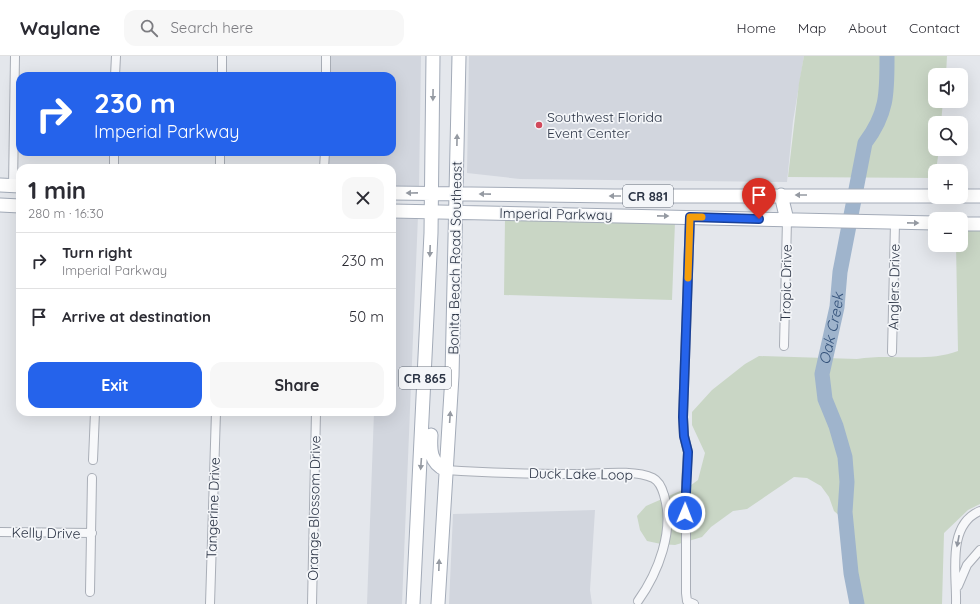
<!DOCTYPE html>
<meta charset="utf-8">
<style>
:root{--surface:#fff;--page:#f7f7f7;--text:#2b2b33;--muted:#7c7c81;--line:#e1e1e2;--accent:#2563eb}
body{margin:0;font-family:Quicksand,sans-serif;background:var(--page);color:var(--text);height:100vh;display:flex;flex-direction:column;font-size:15px;white-space:nowrap}
*{box-sizing:border-box;margin:0}
p{font-size:13px;color:var(--muted)}
.icon{flex:none;width:22px;height:22px;fill:none;stroke:currentColor;stroke-width:2;stroke-linecap:round;stroke-linejoin:round}
.map{position:relative;flex:1;overflow:hidden}
.panel{position:absolute;left:16px;top:108px;width:380px;height:252px;display:flex;flex-direction:column;background:var(--surface);border-radius:12px;box-shadow:0 4px 16px #0002}
.panel>*{flex:none}
.top-card{position:absolute;left:16px;top:16px;width:380px;height:84px;border-radius:12px;box-shadow:0 4px 16px #0002;background:#2563eb;color:#fff;overflow:hidden}
.tools{position:absolute;left:928px;top:12px;display:grid;gap:8px}
.tools a{display:grid;place-items:center;width:40px;height:40px;border-radius:8px;background:var(--surface);box-shadow:0 4px 16px #0002;font-size:20px}
.pin{position:absolute;display:grid;place-items:center;width:34px;height:34px;color:#fff;margin:-41px -17px;border-radius:50% 50% 50% 0;rotate:-45deg;box-shadow:0 0 4px #0007}
.pin .icon{rotate:45deg}
.me{position:absolute;width:44px;margin:-22px;rotate:1deg;stroke-linejoin:round;filter:drop-shadow(0 0 3px #0008)}
.turn{display:flex;align-items:center;gap:14px;height:84px;padding:0 12px;font-size:18px}
.turn .icon{width:52px;height:52px;stroke-width:2.5}
.turn b{display:block;font-size:28px;line-height:34px}
.round{display:grid;place-items:center;flex:none;width:42px;height:42px;border-radius:12px;background:var(--page)}
.overview{display:flex;align-items:center;justify-content:space-between;height:68px;padding:0 12px}
h1{font-size:24px;font-weight:700;line-height:30px}
.primary-button{display:flex;gap:8px;margin-top:auto;padding:8px 12px}
.primary-button a{flex:1;height:46px;border-radius:12px;background:var(--accent);color:#fff;font-size:16px;font-weight:700;line-height:46px;text-align:center}
.primary-button a+a{background:var(--page);color:var(--text)}
ul{padding:0;list-style:none}
li{display:flex;align-items:center;gap:12px;height:56px;padding:0 12px;border-top:1px solid var(--line)}
li div{flex:1}
li b{display:block;font-size:15px}
li em{font-style:normal}
header{display:flex;align-items:center;gap:24px;box-sizing:border-box;height:56px;padding:0 20px;background:var(--surface);border-bottom:1px solid var(--line)}
header strong{font-size:19px}
nav{display:flex;gap:22px;margin-inline-start:auto;font-size:14px}
.search{width:280px;height:36px;background:var(--page);display:flex;align-items:center;gap:10px;box-sizing:border-box;padding:0 14px;border-radius:12px;color:var(--muted);font-size:15px}
.map>svg:first-child{display:block}
</style>
<header>
<strong>Waylane</strong>
<div class="search"><svg class="icon" aria-label="search" viewBox="0 0 24 24"><circle cx="10" cy="10" r="6"/><path d="M15 15l6 6"/></svg>Search here</div>
<nav><a>Home</a><a>Map</a><a>About</a><a>Contact</a></nav>
</header>
<div class="map">
<svg width="980" height="548" viewBox="0 0 980 548">
<rect width="100%" height="100%" fill="#e4e7ec"/>
<path fill="#d2d6de" d="M326,0H421L419,132H392V112H323V96H392V20H326Z
M469,0H804L793,65L787,126L520,123L467,117Z
M392,159L418,160L402,548H367L374,356H392Z
M595,454L590,534L592,548H449L453,458Z"/>
<path fill="#c9d6c5" d="M804,0H947L946,19H935V45H943L941,67H935V93H939L935,122L788,121L799,27Z
M505,162L675,166L672,244L504,239Z
M961,174H980V448L968,454L944,477L942,548H853L849,477L844,464L834,455L829,441L821,430L807,422L794,421L747,453L733,455L711,471L702,481L675,489L661,488L647,485L640,474L637,460L646,450L687,432L698,424L705,397L692,369V356L712,334L745,308L759,300L857,303C891,297 926,307 958,295L956,189H961Z"/>
<g fill="none" stroke-linecap="round" stroke-linejoin="round">
<path stroke="#9fb4cc" stroke-width="15" id="s1" d="M857,548L851,517L845,456L847,426L845,401L836,370L825,343L822,318L837,251L840,216L865,87C888,57 887,35 887,0"/>
<defs>
<path id="minor" d="M115,20L116,0
M222,20V0
M326,20V0
M114,112V96
M220,112V96
M324,112L325,96
M13,130L15,0
M690,161L683,361L684,380L688,396L686,426V537L687,545L694,548
M784,290L787,164
M892,296L895,167
M93,404L95,356
M446,414C489,417 533,418 577,418C598,418 634,413 653,422C659,425 662,432 664,439C675,474 658,517 638,545
M0,476L92,477
M958,530L967,509L980,494
M90,536L92,422
M210,548L216,356
M312,548L316,356
M956,548C957,519 946,469 980,455"/>
<path id="primary" d="M0,129L20,130
M392,137L614,140H935
M781,139L787,164
M961,140H980
M0,149L20,150
M392,155L935,167
M961,168H980
M431,379C430,394 430,407 446,414
M413,548L431,177L433,0
M438,548L452,320L459,0"/>
</defs>
<use href="#minor" stroke="#a9aeb7" stroke-width="10"/>
<use href="#primary" stroke="#a3abb8" stroke-width="15"/>
<use href="#minor" stroke="#f7f8fa" stroke-width="8"/>
<use href="#primary" stroke="#fff" stroke-width="13"/>
</g>
<defs><path id="oneway-solid" d="M-6-.8H1V-3.2L6.5 0L1 3.2V.8H-6Z"/></defs>
<g fill="#959aa2">
<use href="#oneway-solid" transform="translate(433 39) rotate(91)"/>
<use href="#oneway-solid" transform="translate(457 84) rotate(-89)"/>
<use href="#oneway-solid" transform="translate(412 137) rotate(179)"/>
<use href="#oneway-solid" transform="translate(485 138) rotate(-179)"/>
<use href="#oneway-solid" transform="translate(801 139) rotate(-180)"/>
<use href="#oneway-solid" transform="translate(615 140) rotate(-180)"/>
<use href="#oneway-solid" transform="translate(663 160) rotate(1)"/>
<use href="#oneway-solid" transform="translate(913 167) rotate(1)"/>
<use href="#oneway-solid" transform="translate(430 195) rotate(92)"/>
<use href="#oneway-solid" transform="translate(450 361) rotate(-86)"/>
<use href="#oneway-solid" transform="translate(421 408) rotate(94)"/>
<use href="#oneway-solid" transform="translate(439 509) rotate(-88)"/>
</g>
<use fill="#9196a0" href="#oneway-solid" transform="translate(958 485) rotate(101)"/>
<g fill="none" stroke-linecap="round" stroke-linejoin="round">
<defs>
<path id="route" d="M685,457L688,396L684,380L683,361L690,161L759,163"/>
</defs>
<use href="#route" stroke="#184099" stroke-width="10"/>
<use href="#route" stroke="#2563eb" stroke-width="7"/>
<path stroke="#f59e0b" stroke-width="7" d="M688,222L690,161H702"/>
</g>
<circle fill="#d1495b" stroke="#f4f6f9" stroke-width="1.5" cx="539" cy="69" r="4"/>
<g text-anchor="middle" stroke-width="3.5" stroke-linejoin="round" paint-order="stroke">
<g fill="#f4f6f9" stroke="#676e7b" stroke-width="1">
<rect x="623" y="129" width="50" height="22" rx="3"/>
<rect x="399" y="311" width="52" height="22" rx="3"/>
</g>
<g font-size="13" font-weight="bold" fill="#2b3445">
<text x="648" y="145">CR 881</text>
<text x="425" y="327">CR 865</text>
</g>
<g font-size="14" fill="#2b3445" stroke="#f4f6f9" text-anchor="start">
<text x="547" y="66">Southwest Florida<tspan x="547" dy="16">Event Center</tspan></text>
</g>
<g font-size="14" fill="#2b3445" stroke="#f4f6f9">
<text transform="translate(556 158) rotate(1)" y="5">Imperial Parkway</text>
<text transform="translate(455 202) rotate(-89)" y="5">Bonita Beach Road Southeast</text>
<text transform="translate(786 227) rotate(-89)" y="5">Tropic Drive</text>
<text transform="translate(894 231) rotate(-89)" y="5">Anglers Drive</text>
<text transform="translate(581 418) rotate(1)" y="5">Duck Lake Loop</text>
<text transform="translate(213 452) rotate(-88)" y="5">Tangerine Drive</text>
<text transform="translate(314 452) rotate(-89)" y="5">Orange Blossom Drive</text>
<text transform="translate(46 477) rotate(1)" y="5">Kelly Drive</text>
</g>
<g font-size="15" font-style="italic" fill="#34527a" stroke="#f4f6f9">
<text dy="5" stroke="none"><textPath href="#s1" startOffset="281">Oak Creek</textPath></text>
</g>
</g>
</svg>
<div class="tools">
<a><svg class="icon" aria-label="sound" viewBox="0 0 24 24"><path d="M4 9h4l5-4v14l-5-4H4zM17 9q2 3 0 6"/></svg></a>
<a><svg class="icon" aria-label="search" viewBox="0 0 24 24"><circle cx="10" cy="10" r="6"/><path d="M15 15l6 6"/></svg></a>
<a>+</a>
<a>−</a>
</div>
<div class="pin" style="left:759px;top:163px;background:#d93025"><svg class="icon" aria-label="arrive" viewBox="0 0 24 24"><path d="M6 21V4h12l-3 4 3 4H6"/></svg></div>
<svg class="me" style="left:685px;top:457px" viewBox="-20 -20 40 40"><circle r="17" fill="#2563eb" stroke="#fff" stroke-width="3"/><path d="M0-11L8 9 0 5-8 9z" fill="#fff"/></svg>
<div class="top-card">
<div class="turn"><svg class="icon" aria-label="right" viewBox="0 0 24 24"><path d="M7 20v-9h11M14 6l5 5-5 5"/></svg><div><b>230 m</b>Imperial Parkway</div></div>
</div>
<section class="panel">
<div class="overview"><div><h1>1 min</h1><p>280 m · 16:30</p></div><a class="round"><svg class="icon" aria-label="close" viewBox="0 0 24 24"><path d="M6 6l12 12M18 6L6 18"/></svg></a></div>
<ul>
<li><svg class="icon" aria-label="right" viewBox="0 0 24 24"><path d="M7 20v-9h11M14 6l5 5-5 5"/></svg><div><b>Turn right</b><p>Imperial Parkway</p></div><em>230 m</em></li>
<li><svg class="icon" aria-label="arrive" viewBox="0 0 24 24"><path d="M6 21V4h12l-3 4 3 4H6"/></svg><div><b>Arrive at destination</b></div><em>50 m</em></li>
</ul>
<div class="primary-button"><a>Exit</a><a>Share</a></div>
</section>
</div>
